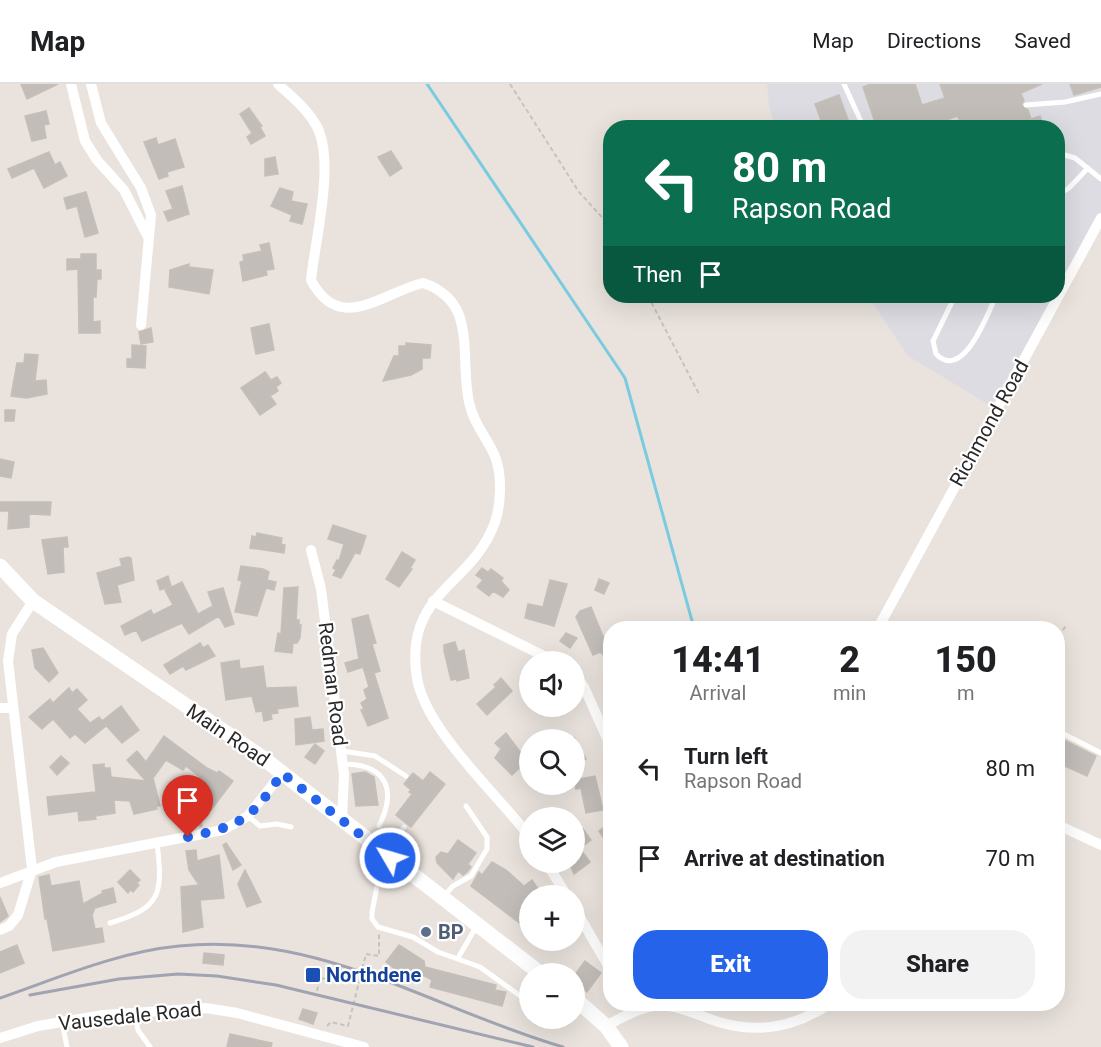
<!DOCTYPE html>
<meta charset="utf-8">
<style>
:root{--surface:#fff;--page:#f2f2f2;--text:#202124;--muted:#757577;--line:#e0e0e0;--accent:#2563eb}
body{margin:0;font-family:Roboto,sans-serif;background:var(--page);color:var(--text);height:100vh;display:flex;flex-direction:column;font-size:22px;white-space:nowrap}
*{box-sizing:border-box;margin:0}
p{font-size:20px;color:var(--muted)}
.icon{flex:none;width:33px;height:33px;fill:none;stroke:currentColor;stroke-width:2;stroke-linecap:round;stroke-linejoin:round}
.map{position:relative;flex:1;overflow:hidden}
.sheet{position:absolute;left:603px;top:537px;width:462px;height:390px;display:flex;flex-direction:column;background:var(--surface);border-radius:24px;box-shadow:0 6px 24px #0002}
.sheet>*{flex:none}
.guide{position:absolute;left:603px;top:36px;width:462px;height:183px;border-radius:24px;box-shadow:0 6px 24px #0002;background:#0b6e4f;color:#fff;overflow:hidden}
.fabs{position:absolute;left:519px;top:567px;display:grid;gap:12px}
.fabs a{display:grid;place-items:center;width:66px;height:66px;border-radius:50%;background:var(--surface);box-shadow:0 6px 24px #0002;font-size:30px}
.pin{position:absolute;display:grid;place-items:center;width:51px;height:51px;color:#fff;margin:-62px -26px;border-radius:50% 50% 50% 0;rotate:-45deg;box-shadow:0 0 6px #0007}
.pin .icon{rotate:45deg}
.me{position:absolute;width:66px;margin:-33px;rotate:308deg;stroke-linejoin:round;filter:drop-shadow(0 0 4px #0008)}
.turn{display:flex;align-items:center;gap:21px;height:126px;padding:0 30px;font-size:27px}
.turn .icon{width:78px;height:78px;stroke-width:2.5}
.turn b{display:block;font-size:42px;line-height:51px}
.then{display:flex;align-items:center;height:57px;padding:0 30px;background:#0003;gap:12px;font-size:22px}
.eta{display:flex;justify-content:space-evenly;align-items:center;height:102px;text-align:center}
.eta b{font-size:36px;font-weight:800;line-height:42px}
.primary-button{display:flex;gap:12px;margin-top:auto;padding:12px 30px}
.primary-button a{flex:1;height:69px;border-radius:24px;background:var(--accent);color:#fff;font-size:24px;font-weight:800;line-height:69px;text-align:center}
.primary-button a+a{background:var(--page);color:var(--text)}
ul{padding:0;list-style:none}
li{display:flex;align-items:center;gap:18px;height:90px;padding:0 30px}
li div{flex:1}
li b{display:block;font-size:22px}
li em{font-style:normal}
header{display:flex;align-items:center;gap:36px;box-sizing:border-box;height:84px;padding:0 30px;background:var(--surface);border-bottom:2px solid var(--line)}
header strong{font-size:28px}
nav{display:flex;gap:33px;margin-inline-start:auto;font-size:21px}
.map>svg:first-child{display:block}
</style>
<header>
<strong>Map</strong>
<nav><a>Map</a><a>Directions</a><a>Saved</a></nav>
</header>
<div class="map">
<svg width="1101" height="963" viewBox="0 0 1101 963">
<rect width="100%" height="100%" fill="#eae3dd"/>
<path fill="#dedce3" d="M767,0H1101V128L1058,205V44L776,43L769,23Z
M868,212H1054L991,322L908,272Z"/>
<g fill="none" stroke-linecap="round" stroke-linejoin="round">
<path stroke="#7bcbe0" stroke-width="3" d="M427,0L625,294L694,544"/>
</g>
<path fill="#c2bdb9" stroke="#c5bfb7" stroke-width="1.5" d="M21,0H58L27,15Z
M871,0H915L922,21L945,14L940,0H1042L1021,9L1024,17L1021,21L1028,26L1031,35L1040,32L1044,44H966L957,32L925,44H877L863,3Z
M1070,0H1101V3L1074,11Z
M839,11L851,44H824L815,20Z
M249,24L262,42L260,43L265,52L251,60L247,53L252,49L240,30Z
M46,27L49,40L44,41L46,54L32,57L25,32Z
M156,54L158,61L175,55L184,83L167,88L168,92L159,95L144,58Z
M391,67L402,84L390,92L378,73Z
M49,68L55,81L60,78L67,92L44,104L34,84L12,94L8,85Z
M275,73L278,90L265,92V75Z
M182,102L189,130L168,137L164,128L173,125L166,107Z
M280,104L293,108L291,117L307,120L302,140L290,137L292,131L271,122Z
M86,108L98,149L85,153L77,122L67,125L64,114Z
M269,159L274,185L266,186L267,191L243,197L240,178L244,177L243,171L262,167L260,161Z
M81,170H96V186H101V195H97L96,213H93V238L100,237V249H79L78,185L67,186V175H81Z
M189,180V183L213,186L209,210L169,203L170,186Z
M269,240L274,266L256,270L251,244Z
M151,244L153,258L141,260L139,248Z
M406,259L431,261L430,274H422V285L411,291L383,297L394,272H399V262H406Z
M132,261L146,262L145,284L127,283V275H132Z
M25,270L38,271L35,297L46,296L47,310L27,314L11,312L17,279H24Z
M265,288L271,296L277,293L281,299L276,303L278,307L270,312L276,320L260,331L241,304Z
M5,326H15L14,337H5Z
M0,375L14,378L11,394L0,392Z
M0,418H51L50,431L29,430V443L8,445L9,427H0Z
M333,441L366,452L360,470L355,469L341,494L333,491L336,486L333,484L337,476L339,477L344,460L328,455Z
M257,449L282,454L281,460L285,461L284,469L250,464L252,452L256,453Z
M67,453L68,463H63L64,488L48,490L42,456Z
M402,468L415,476L410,484L412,485L399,503L386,495Z
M128,473L131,474L134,496L117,501L121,518L105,520L97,489L122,482L120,475Z
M241,482L263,485L269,488L267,496L276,498L274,506L266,504L257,532L235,528L242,497L238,496Z
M482,484L488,488L491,485L503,494L501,497L509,506L503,513L493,507L489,512L477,503L483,496L476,491Z
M168,492L171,502L160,506L157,497Z
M599,495L609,499L604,510L595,506Z
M550,496L567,500L554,542L525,534L528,520L543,523Z
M182,498L198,530L213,522L208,508L223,504L234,540L225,543L220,534L217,533L189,550L182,539L142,557L136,546L125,551L121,542L151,526L153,531L173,521L165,506Z
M298,503L296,536H299V541H301L300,554L297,559H293L292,569L275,567L278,549L281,550L284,504Z
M591,523L605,557L610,550V577L600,568L593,571L576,533L580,527Z
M368,531L376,559L372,560L380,587L374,589L388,634L368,642L361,626L364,625L361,619L367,615L364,606L369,603L363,583L348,588L345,579L359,575L352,535Z
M566,549L577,554L570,564L560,557Z
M455,558L458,568L464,566L469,594L457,597L456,595L451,596L444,567V561Z
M200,559L203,564L208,561L215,572L186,586L183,582L170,590L164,581Z
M43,564L58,589L49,598L35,584L32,566Z
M239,576L240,585L263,582L266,604L296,603L298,622L277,625L278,629L271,630L272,635L264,637L262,627L256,628L252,612L226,616L221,579Z
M501,594L512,607L487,631L477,620L496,603L494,601Z
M69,604L72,609L77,605L87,616L77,625L90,639L99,633L106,642L85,659L75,650L70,654L53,635L42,645L29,633L50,615L53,619Z
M121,622L139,646L122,659L102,637Z
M310,633L312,646L323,645L324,657L296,661L295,635Z
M506,649L527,677L512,691L495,674L501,665L495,659Z
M164,652L207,684L217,689L219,687L233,697L211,726L199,717L202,742L200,743L189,727L188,713L176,721L165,722L176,710H187L200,693L186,682L183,686L166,676L153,694L160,722H156L157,725L134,730L130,717L114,716L115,729L95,732L96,735L79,737L78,727L49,731L47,713L96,708L93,681L104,680V684H110L111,693L146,697L127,676L137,667L146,678Z
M574,653L586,675L574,682Z
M1060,654L1096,672L1087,692L1058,679Z
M315,660L324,667L315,680L305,673Z
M61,672L69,679L57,691L50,683Z
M365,688L374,693L378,721L356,722L352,690Z
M430,688L445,700L411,743L396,731L412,710L409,708L411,706L404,700L413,689L423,697Z
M595,692L603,726L586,729L581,704L576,705L574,696Z
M610,739V764L599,747Z
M583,745L591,756L580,764L574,751Z
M458,756L476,769L468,780L471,783L467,788L463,791L458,787L453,795L437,779L436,773L441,768L448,770Z
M226,759L241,781L233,786L223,761Z
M196,766L197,777L219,771L224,814L200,816L203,843L183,848L181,803L199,801L189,786L186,767Z
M581,766L590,778L574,790L569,778H574V771Z
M492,778L506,786L524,802L532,796L543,812H530V847L471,802L479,788L482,791Z
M130,786L140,796L137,799L139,801L133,808L130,806L128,809L118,798Z
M245,786L261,818L247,823L238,800Z
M49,791L51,802L79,797L83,820L103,809L102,807L113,804L116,818L95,824L92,831L95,845L102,844L104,858L53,867L47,835H45L39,793Z
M0,813L8,832L0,838Z
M17,861L24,879L0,889V868Z
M399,861L424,877L425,883L496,901L495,906L506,908L502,922L430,903L432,896L419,889L412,899L386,878Z
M204,869L224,871L223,881L203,879Z
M585,877L601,889L587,908L574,898V892Z
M303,925L317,929L313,940L299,935Z
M230,950L272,959L271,963H227Z"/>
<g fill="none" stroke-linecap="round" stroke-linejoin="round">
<path stroke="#c3c3c3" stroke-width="2" stroke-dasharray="4.5 3" stroke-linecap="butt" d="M510,0L579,108L610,142
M648,212L700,312
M1058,552L1066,542
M340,895L341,885
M317,907L320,894L359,899
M327,942L331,938L348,942L366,870L379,872V850"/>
<path stroke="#fff" stroke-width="5" d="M844,0L864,44
M1026,21L1065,18L1101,10
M960,44L961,43
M1058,69L1075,74L1101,95
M1058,111L1069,104L1088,84
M955,212L933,257L936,270C963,298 987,231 996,212
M1058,647L1101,669
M342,667L375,672L406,692
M343,680C385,680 398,704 379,742
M248,732L260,742L277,740L291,743
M385,768L404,743
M390,775L377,802L372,828V835L378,843L413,853L438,868L480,883L530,919
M444,812L453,802L471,792L487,765V753L466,722
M110,839C162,824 163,809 157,759
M458,874L476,843
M134,928L138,946L150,963
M62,938L67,963"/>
<path stroke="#fff" stroke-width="10" d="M71,0L85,57L97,76L124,106L149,155
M91,0L101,39L141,104L151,131L141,241
M278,0C291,12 307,25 316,41C336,76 315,156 311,196C340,251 381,209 423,199C439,204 453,215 459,231C469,260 462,293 470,322C474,341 489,356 496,375C502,393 501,420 495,438C472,503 403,508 417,594C425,645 497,710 530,753
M311,466L321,505L344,691L342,735
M433,517L556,578
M878,544L1101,134
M574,590L584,603L610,661
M0,624H12
M1058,741L1101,761
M546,778L567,812
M0,799L56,778L223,746L248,732L282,689
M574,823L610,885
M0,846L9,842L18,831L32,785L8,577L12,550L33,517
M606,942C621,934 636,925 653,922C671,919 690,928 707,934C751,951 791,946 829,920
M0,954L38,942L103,931L206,924L237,929L364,963"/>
<path stroke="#fff" stroke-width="15" d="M0,482L33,517L263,674L541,890
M574,914L606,942L621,963"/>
<path stroke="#a0a3b1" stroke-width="3" d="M30,911L119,895L178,890L217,892L276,901L533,963
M0,914C58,894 117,868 179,862C319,847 433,925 563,963"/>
</g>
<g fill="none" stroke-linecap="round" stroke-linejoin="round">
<path stroke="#2563eb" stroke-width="10" stroke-dasharray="0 18" d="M188,753C241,742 252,735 282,689L390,774"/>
</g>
<circle fill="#5c6f8a" stroke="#fff" stroke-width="2" cx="426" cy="848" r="6"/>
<rect fill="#1a4fb4" stroke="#fff" stroke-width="2" x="305" y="883" width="16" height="16" rx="3"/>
<g text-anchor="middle" stroke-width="4.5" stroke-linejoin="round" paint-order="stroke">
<g font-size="20" fill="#292929" stroke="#fff">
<text transform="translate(989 339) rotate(-61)" y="7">Richmond Road</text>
<text transform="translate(333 600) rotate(83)" y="7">Redman Road</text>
<text transform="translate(228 651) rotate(34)" y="7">Main Road</text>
<text transform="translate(130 932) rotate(-6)" y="7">Vausedale Road</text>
</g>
<g font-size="20" font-weight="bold" fill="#4e5e75" stroke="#fff" text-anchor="start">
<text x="438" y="855">BP</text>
</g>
<g font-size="20" font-weight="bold" fill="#164399" stroke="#fff" text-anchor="start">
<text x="326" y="898">Northdene</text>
</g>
</g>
</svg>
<div class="fabs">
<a><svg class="icon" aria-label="sound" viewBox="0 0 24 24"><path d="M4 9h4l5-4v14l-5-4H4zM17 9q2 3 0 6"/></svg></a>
<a><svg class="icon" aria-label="search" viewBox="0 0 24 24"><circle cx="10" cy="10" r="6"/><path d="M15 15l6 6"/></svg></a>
<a><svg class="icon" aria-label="layers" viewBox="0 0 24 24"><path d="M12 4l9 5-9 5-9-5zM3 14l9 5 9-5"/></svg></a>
<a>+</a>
<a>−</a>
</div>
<div class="pin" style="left:188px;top:753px;background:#d93025"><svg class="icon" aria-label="arrive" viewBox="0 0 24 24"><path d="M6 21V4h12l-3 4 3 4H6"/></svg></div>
<svg class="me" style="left:390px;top:774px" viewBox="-20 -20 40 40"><circle r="17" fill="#2563eb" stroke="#fff" stroke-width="3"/><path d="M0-11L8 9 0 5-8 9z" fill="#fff"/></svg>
<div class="guide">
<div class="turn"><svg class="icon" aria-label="left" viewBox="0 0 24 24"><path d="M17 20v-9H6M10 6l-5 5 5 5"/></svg><div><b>80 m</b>Rapson Road</div></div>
<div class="then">Then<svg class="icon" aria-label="arrive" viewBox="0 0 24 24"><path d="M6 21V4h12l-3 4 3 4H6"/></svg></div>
</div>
<section class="sheet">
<div class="eta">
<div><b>14:41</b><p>Arrival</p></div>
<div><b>2</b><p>min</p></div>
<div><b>150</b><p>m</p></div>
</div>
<ul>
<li><svg class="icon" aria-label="left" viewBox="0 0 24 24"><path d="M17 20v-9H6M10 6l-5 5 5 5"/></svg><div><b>Turn left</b><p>Rapson Road</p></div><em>80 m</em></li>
<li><svg class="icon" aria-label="arrive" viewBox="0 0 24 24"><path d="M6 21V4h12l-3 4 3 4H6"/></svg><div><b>Arrive at destination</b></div><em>70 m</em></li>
</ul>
<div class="primary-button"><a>Exit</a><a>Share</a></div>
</section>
</div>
